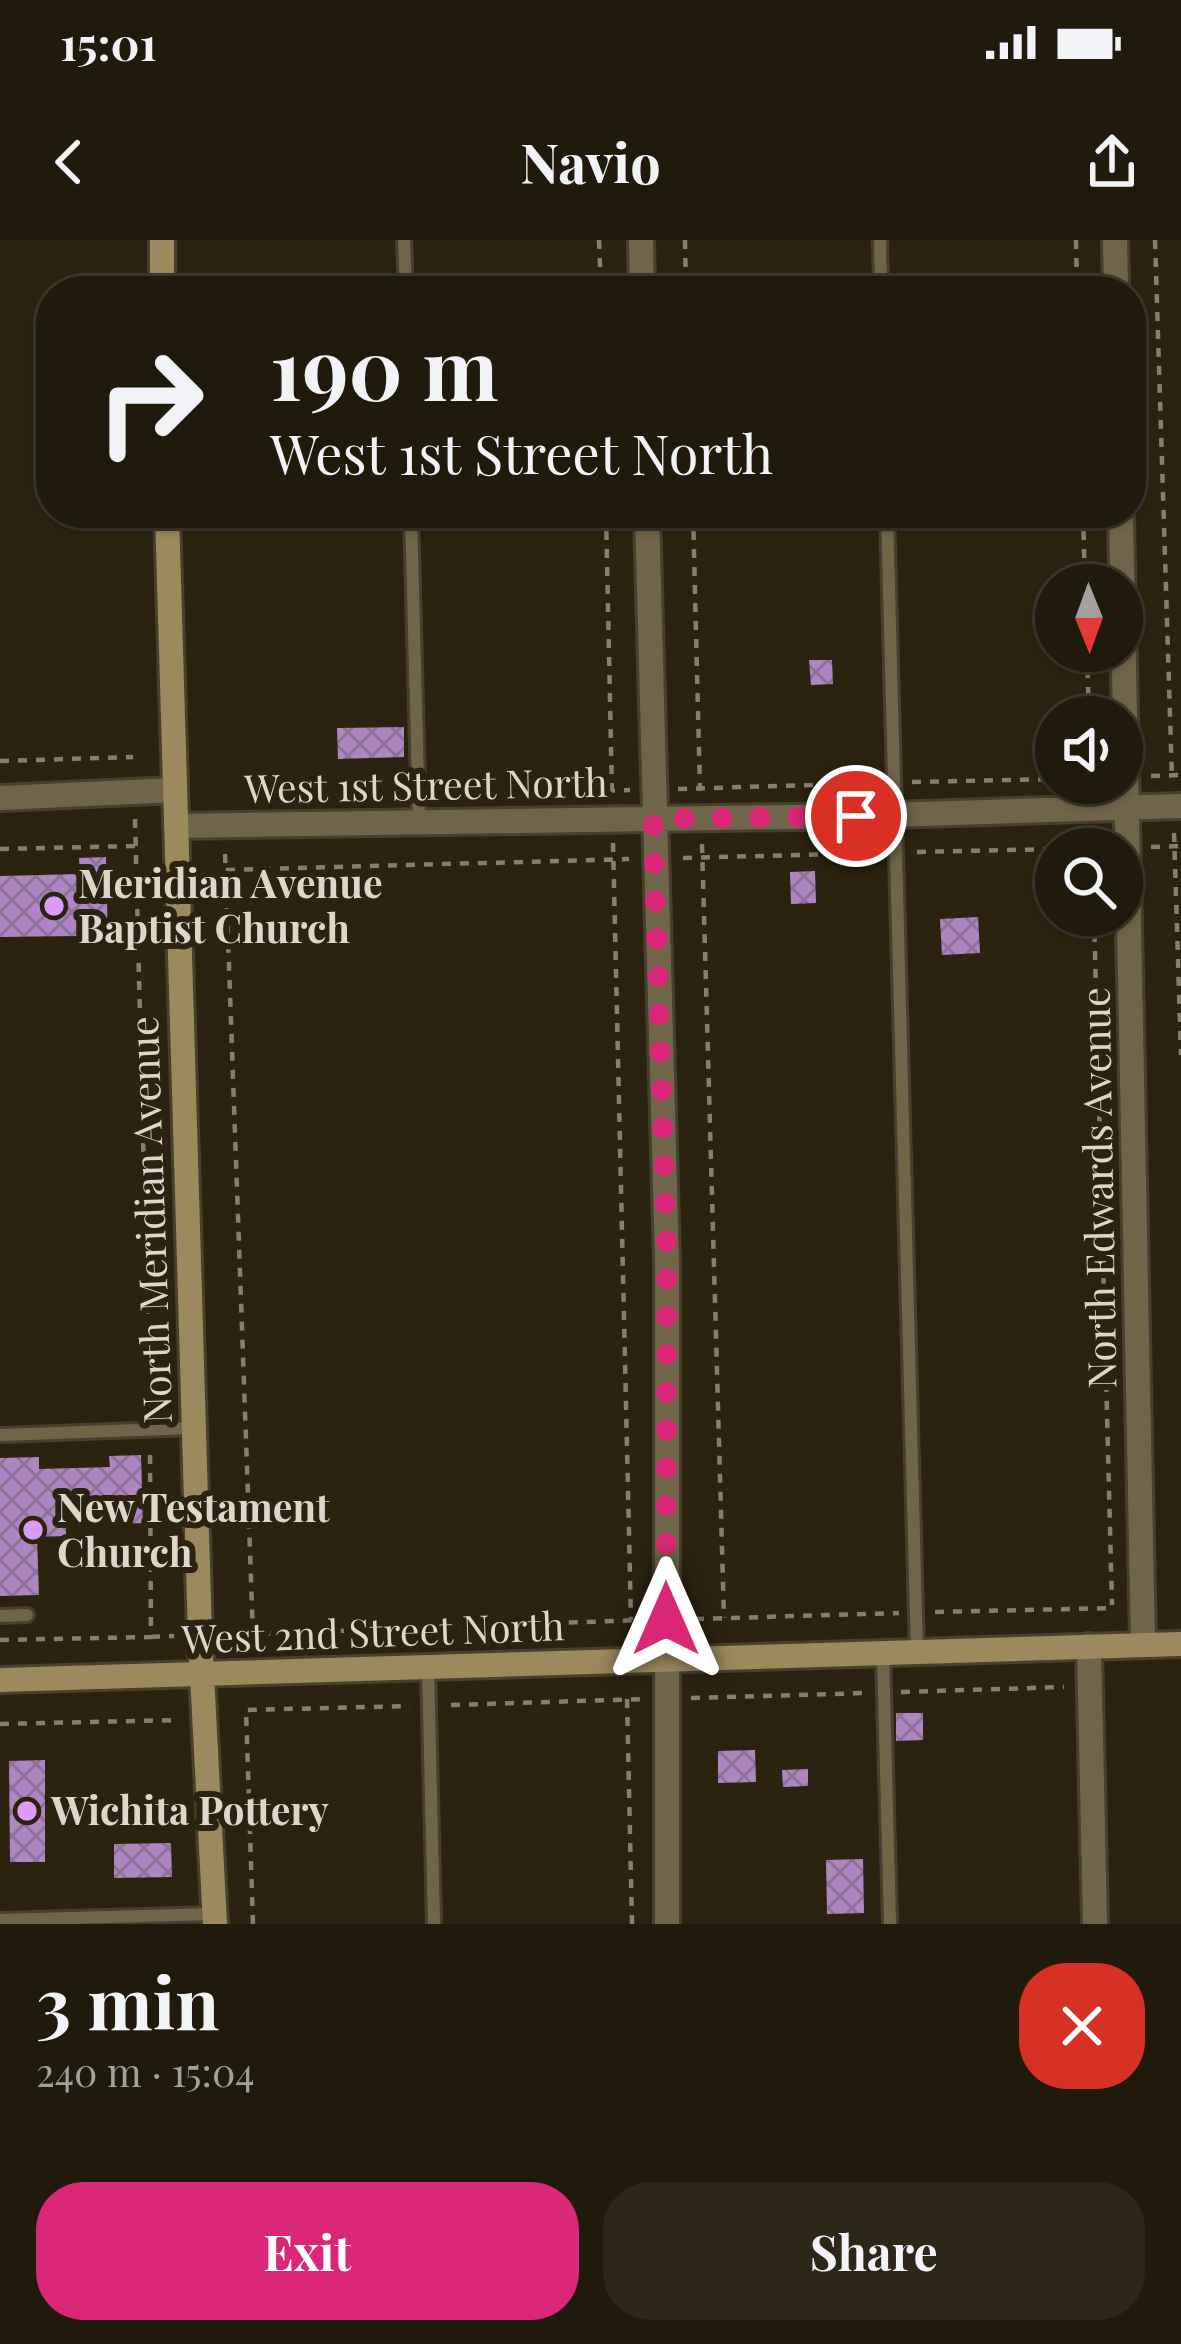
<!DOCTYPE html>
<meta charset="utf-8">
<style>
:root{--surface:#201a0c;--page:#2d271a;--text:#f1f3f6;--muted:#a2a19d;--line:#3d382d;--accent:#db2777}
body{margin:0;font-family:"Playfair Display",serif;background:var(--page);color:var(--text);height:100vh;display:flex;flex-direction:column;font-size:45px;white-space:nowrap}
*{box-sizing:border-box;margin:0}
p{font-size:39px;color:var(--muted)}
.icon{flex:none;width:66px;height:66px;fill:none;stroke:currentColor;stroke-width:2;stroke-linecap:round;stroke-linejoin:round}
.map{position:relative;height:1684px;overflow:hidden}
.side{display:flex;flex-direction:column;background:var(--surface);flex:1}
.side>*{flex:none}
.top-card{position:absolute;left:36px;top:36px;width:1110px;height:252px;border-radius:48px;box-shadow:0 3px 9px #0004,0 0 0 3px var(--line);background:#201a0c;color:var(--text);overflow:hidden}
.needle{width:78px;rotate:179deg}
.tools{position:absolute;left:1035px;top:324px;display:grid;gap:24px}
.tools a{display:grid;place-items:center;width:108px;height:108px;border-radius:50%;background:var(--surface);box-shadow:0 3px 9px #0004,0 0 0 3px var(--line);font-size:60px}
.pin{position:absolute;display:grid;place-items:center;width:102px;height:102px;color:#fff;margin:-51px;border:6px solid #fff;border-radius:50%;box-shadow:0 3px 12px #0007}
.me{position:absolute;width:132px;margin:-66px;rotate:0deg;stroke-linejoin:round;filter:drop-shadow(0 0 9px #0008)}
.turn{display:flex;align-items:center;gap:42px;height:252px;padding:0 36px;font-size:54px}
.turn .icon{width:156px;height:156px;stroke-width:2.5}
.turn b{display:block;font-size:84px;line-height:102px}
.round{display:grid;place-items:center;flex:none;width:126px;height:126px;border-radius:48px;background:var(--page)}
.headline{display:flex;align-items:center;justify-content:space-between;height:204px;padding:0 36px}
h1{font-size:72px;font-weight:700;line-height:90px}
.button{display:flex;gap:24px;margin-top:auto;padding:24px 36px}
.button a{flex:1;height:138px;border-radius:48px;background:var(--accent);color:#fff;font-size:48px;font-weight:700;line-height:138px;text-align:center}
.button a+a{background:var(--page);color:var(--text)}
.status{display:flex;justify-content:space-between;align-items:center;height:84px;padding:0 60px;background:var(--surface);direction:ltr}
.status svg{height:33px;fill:currentColor}
header{display:flex;justify-content:space-between;align-items:center;height:156px;padding:0 36px;background:var(--surface);font-size:54px;font-weight:700}
.map>svg:first-child{display:block}
</style>
<div class="status"><b>15:01</b><svg viewBox="0 0 49 12"><path d="M0 12V9h3v3zM5 12V6h3v6zM10 12V3h3v9zM15 12V0h3v12zM26 1h20v11H26zM47 4h2v5h-2z"/></svg></div>
<header><svg class="icon" aria-label="back" viewBox="0 0 24 24"><path d="M15 5l-7 7 7 7"/></svg>Navio<svg class="icon" aria-label="share" viewBox="0 0 24 24"><path d="M12 15V3M7 8l5-5 5 5M5 13v7h14v-7"/></svg></header>
<div class="map">
<svg width="1181" height="1684" viewBox="0 0 1181 1684">
<defs>
<pattern id="building-cross-hatch" width="8" height="8" patternUnits="userSpaceOnUse" patternTransform="scale(3)"><rect width="8" height="8" fill="#af86c1"/><path d="M0 0l8 8M0 8l8-8" fill="none" stroke="#8e7199"/></pattern>
</defs>
<rect width="100%" height="100%" fill="#2b2310"/>
<path fill="url(#building-cross-hatch)" d="M809,420H832L833,444L811,445Z
M404,487V517L338,519L337,488Z
M106,617L108,706L77,707V696L0,697V636L80,634L79,618Z
M815,631L816,663L791,664L790,632Z
M978,677L980,713L942,715L940,679Z
M141,1215L143,1283L113,1284V1274L66,1275V1296L37,1297L39,1355L0,1356V1218L39,1217V1229L110,1227L109,1216Z
M896,1473H923V1500L896,1501Z
M755,1510L756,1542L718,1543V1511Z
M45,1520V1622H10L9,1521Z
M808,1529V1546L783,1547L782,1530Z
M171,1603L172,1637L114,1638V1604Z
M863,1619L864,1673L827,1674L826,1620Z"/>
<g fill="none" stroke-linecap="round" stroke-linejoin="round">
<defs>
<path id="lane" d="M404,0L406,51
M880,0L881,51
M411,273L419,582
M887,273L917,1412
M0,1195L194,1188
M0,1376L27,1375
M883,1414L890,1684
M428,1427L434,1684
M0,1680L214,1674"/>
<path id="street" d="M641,0L642,51
M1115,0L1116,51
M647,273L667,1022V1684
M1121,273L1143,1405
M0,558L175,550
M176,586L857,576L1181,566
M1089,1406L1095,1684"/>
<path id="secondary" d="M162,0V51
M167,273L200,1396L215,1684
M0,1440L1181,1404"/>
</defs>
<use href="#lane" stroke="#47402e" stroke-width="18"/>
<use href="#street" stroke="#47402e" stroke-width="30"/>
<use href="#secondary" stroke="#47402e" stroke-width="30"/>
<path stroke="#867f70" stroke-width="4.5" stroke-dasharray="9 9" stroke-linecap="butt" d="M599,0L601,51
M685,0L686,51
M1076,0L1077,51
M1155,0L1172,539
M606,273L612,555
M693,273L700,551
M1083,273L1085,345
M1087,411L1089,477
M0,521L133,517
M1151,536L1181,535
M912,542L1056,539
M678,549L876,543
M552,552L630,550
M135,579L150,1171
M1174,593L1181,815
M613,603L631,1380
M702,604L724,1378
M1151,607L1181,606
M0,609L136,606
M917,612L1103,608
M225,614L253,1395
M683,618L875,613
M226,630L629,619
M1094,675L1112,1365
M935,1372L1115,1368
M695,1379L899,1373
M227,1395L641,1380
M151,1397L174,1396
M0,1400L151,1397L150,1212
M901,1452L1064,1447
M691,1458L866,1453
M627,1459L632,1684
M451,1465L644,1459
M0,1484L179,1480
M253,1684L246,1470L410,1466"/>
<use href="#lane" stroke="#706549" stroke-width="12"/>
<use href="#street" stroke="#706549" stroke-width="24"/>
<use href="#secondary" stroke="#9c895d" stroke-width="24"/>
</g>
<g fill="none" stroke-linecap="round" stroke-linejoin="round">
<path stroke="#db2777" stroke-width="21" stroke-dasharray="0 37.8" d="M666,1379L667,1022L653,579L856,576"/>
</g>
<g fill="#da9af6" stroke="#2b2310" stroke-width="4.5">
<circle cx="54" cy="666" r="12"/>
<circle cx="33" cy="1290" r="12"/>
<circle cx="27" cy="1571" r="12"/>
</g>
<g text-anchor="middle" stroke-width="12" stroke-linejoin="round" paint-order="stroke">
<g font-size="39" fill="#dcd7cb" stroke="#2b2310">
<text transform="translate(426 546) rotate(-1)" y="14">West 1st Street North</text>
<text transform="translate(1099 948) rotate(-91)" y="14">North Edwards Avenue</text>
<text transform="translate(151 980) rotate(-92)" y="14">North Meridian Avenue</text>
<text transform="translate(373 1393) rotate(-2)" y="14">West 2nd Street North</text>
</g>
<g font-size="39" font-weight="bold" fill="#dcd7cb" stroke="#2b2310" text-anchor="start">
<text x="78" y="658">Meridian Avenue<tspan x="78" dy="45">Baptist Church</tspan></text>
<text x="57" y="1282">New Testament<tspan x="57" dy="45">Church</tspan></text>
<text x="51" y="1585">Wichita Pottery</text>
</g>
</g>
</svg>
<div class="tools">
<a><svg class="needle" viewBox="-14 -14 28 28"><path d="M0-13l5 13h-10z" fill="#e53935"/><path d="M0 13l5-13h-10z" fill="#a2a19d"/></svg></a>
<a><svg class="icon" aria-label="sound" viewBox="0 0 24 24"><path d="M4 9h4l5-4v14l-5-4H4zM17 9q2 3 0 6"/></svg></a>
<a><svg class="icon" aria-label="search" viewBox="0 0 24 24"><circle cx="10" cy="10" r="6"/><path d="M15 15l6 6"/></svg></a>
</div>
<div class="pin" style="left:856px;top:576px;background:#d93025"><svg class="icon" aria-label="arrive" viewBox="0 0 24 24"><path d="M6 21V4h12l-3 4 3 4H6"/></svg></div>
<svg class="me" style="left:666px;top:1379px" viewBox="-20 -20 40 40"><path d="M0-17L14 15 0 8-14 15z" fill="#db2777" stroke="#fff" stroke-width="4"/></svg>
<div class="top-card">
<div class="turn"><svg class="icon" aria-label="right" viewBox="0 0 24 24"><path d="M7 20v-9h11M14 6l5 5-5 5"/></svg><div><b>190 m</b>West 1st Street North</div></div>
</div>
</div>
<section class="side">
<div class="headline"><div><h1>3 min</h1><p>240 m · 15:04</p></div><a class="round" style="background:#d93025;color:#fff"><svg class="icon" aria-label="close" viewBox="0 0 24 24"><path d="M6 6l12 12M18 6L6 18"/></svg></a></div>
<div class="button"><a>Exit</a><a>Share</a></div>
</section>
